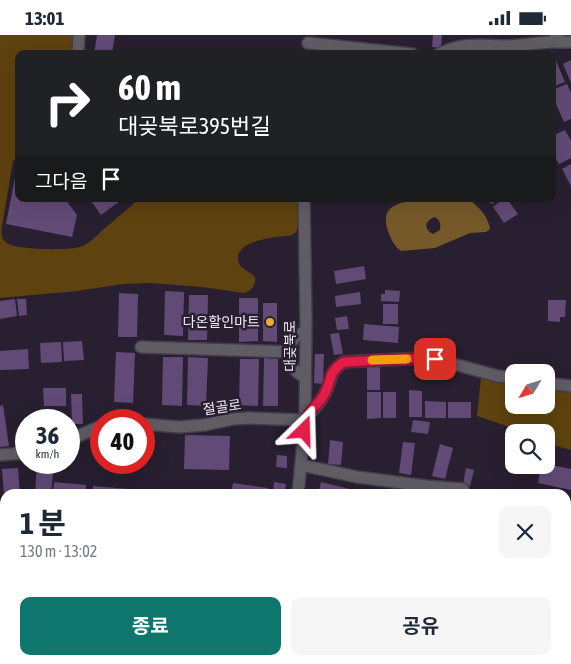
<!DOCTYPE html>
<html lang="ko">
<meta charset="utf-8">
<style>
:root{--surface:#fff;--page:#f6f6f7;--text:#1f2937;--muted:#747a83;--accent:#0f766e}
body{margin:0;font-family:"Asap Condensed","Noto Sans KR",sans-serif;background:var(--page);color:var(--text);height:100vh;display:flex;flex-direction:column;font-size:19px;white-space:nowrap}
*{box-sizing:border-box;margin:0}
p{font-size:16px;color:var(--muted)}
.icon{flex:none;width:28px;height:28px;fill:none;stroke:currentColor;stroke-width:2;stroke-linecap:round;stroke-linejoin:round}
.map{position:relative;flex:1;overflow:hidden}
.details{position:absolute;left:0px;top:454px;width:571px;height:176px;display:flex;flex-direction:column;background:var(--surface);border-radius:15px 15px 0 0;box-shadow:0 5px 20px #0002}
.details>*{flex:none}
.guide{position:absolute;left:15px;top:15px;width:541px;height:152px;border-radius:10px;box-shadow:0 5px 20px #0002;background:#202124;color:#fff;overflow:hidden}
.needle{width:32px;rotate:232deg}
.buttons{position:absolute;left:505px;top:329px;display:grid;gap:10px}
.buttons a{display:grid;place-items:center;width:50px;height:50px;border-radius:10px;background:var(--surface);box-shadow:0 5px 20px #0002;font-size:25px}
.speed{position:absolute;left:15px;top:374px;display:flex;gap:10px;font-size:25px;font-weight:700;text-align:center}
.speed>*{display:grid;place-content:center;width:65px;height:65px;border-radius:50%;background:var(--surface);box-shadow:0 5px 20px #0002;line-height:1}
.speed small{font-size:12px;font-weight:400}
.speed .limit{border:8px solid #d22;background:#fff;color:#111}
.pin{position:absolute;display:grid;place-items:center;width:42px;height:42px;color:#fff;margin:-21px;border-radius:10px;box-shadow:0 2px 8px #0006}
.me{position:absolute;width:55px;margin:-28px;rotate:22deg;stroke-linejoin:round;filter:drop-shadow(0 0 4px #0008)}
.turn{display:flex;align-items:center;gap:18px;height:105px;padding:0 20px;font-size:22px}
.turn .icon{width:65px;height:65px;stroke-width:2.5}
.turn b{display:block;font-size:35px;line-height:42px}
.then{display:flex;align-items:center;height:48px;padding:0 20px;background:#0003;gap:10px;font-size:19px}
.round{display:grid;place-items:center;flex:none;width:52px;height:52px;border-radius:10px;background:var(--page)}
.overview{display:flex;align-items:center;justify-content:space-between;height:85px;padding:0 20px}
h1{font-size:30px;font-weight:700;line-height:38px}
.action{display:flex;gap:10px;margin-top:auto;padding:10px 20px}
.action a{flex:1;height:58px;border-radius:10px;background:var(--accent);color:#fff;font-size:20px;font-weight:700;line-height:58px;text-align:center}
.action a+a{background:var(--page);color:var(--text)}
.status{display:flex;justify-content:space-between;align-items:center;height:35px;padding:0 25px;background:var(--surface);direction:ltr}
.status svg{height:14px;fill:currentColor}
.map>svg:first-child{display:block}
</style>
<div class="status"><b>13:01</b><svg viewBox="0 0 49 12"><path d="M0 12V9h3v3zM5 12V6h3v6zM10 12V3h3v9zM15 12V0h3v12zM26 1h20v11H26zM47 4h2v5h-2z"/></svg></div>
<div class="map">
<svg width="571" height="629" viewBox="0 0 571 629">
<rect width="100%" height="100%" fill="#281f30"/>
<path fill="#5e420f" d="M0,0H75L72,19H19V122L13,126L2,191C1,198 1,204 7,208C16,215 72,216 83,211C91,207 97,200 104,194C116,184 127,174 139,164H298C298,170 300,194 295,198C291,202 282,201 277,202C264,203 229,210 240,230C243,235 251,237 255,242C256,250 252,256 244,258L202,252L150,248L123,249L77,256L0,263Z
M481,342L514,347V370H546V352L571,356V415L546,408V398L522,397L501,389L477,381Z"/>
<path fill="#765929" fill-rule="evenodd" d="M422,164C431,164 463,162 470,165C475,169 480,174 484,179C487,184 489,188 490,194L486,197L470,198L435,213L401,216C394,211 391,204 388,196C379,168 401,168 422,164ZM435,182C440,185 441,189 440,195L433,199C423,194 425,185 435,182Z"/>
<path fill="#624a76" d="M97,0H115L112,19H94Z
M433,0H442L441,13L432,12Z
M461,15L498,17V19H461Z
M552,16L565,47L552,52V19H544Z
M571,25V48L563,29Z
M567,49L571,58V84L564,87L552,60V55Z
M565,95L571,106V123L559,129L552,116V101Z
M18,127H19V164H65L77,180L72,202L6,189Z
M571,129V151L562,134Z
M94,164H119L120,166L101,180L91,166Z
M487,164H497L492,169Z
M504,164H507L518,179L504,188L493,172Z
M364,231L366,244L336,249L334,236Z
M385,255L400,256L399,267L381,266V259H385Z
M165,256L184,257L183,301L164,300Z
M360,257L361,269L336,272L335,261Z
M119,258L138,259L137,302H118Z
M189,260H208L207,305H188Z
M239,263H258V306L239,307Z
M15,264L17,281L0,284V266Z
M17,264H26L27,280L19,281Z
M548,265H566L565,282H560V287L548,286Z
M263,268H277V307L263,306Z
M383,269H398V289H383Z
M347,281L349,294L337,295L335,283Z
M364,289L399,292L398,308L363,305Z
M339,298L343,319L334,320L330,299Z
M82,306L84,325L64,326L63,307Z
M61,307L62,327L41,328L40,308Z
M28,314L29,334L0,335V316Z
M116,317L135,318L133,368L114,367Z
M315,319H324L323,349L314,348Z
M163,322H183L182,371L162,370Z
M188,322L208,323L206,371L187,370Z
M264,323L278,324V371H263Z
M240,324H259L258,371L239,370Z
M367,331H380V355H367Z
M43,353H66V371H44Z
M409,355L422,356V382H409Z
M367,357H381V383L367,384Z
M383,357H396V383H383Z
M71,359H82L83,389H72Z
M425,366L446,367V383H425Z
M448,367H471V383H448Z
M3,370L9,411L0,412V371Z
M413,385L430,387L428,399L411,397Z
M185,400L230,401L229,435L184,434Z
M330,405L343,407L341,430L328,429Z
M403,407L415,408L411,440L399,438Z
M440,409L453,413L445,444L432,441Z
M277,420L287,421V433L276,432Z
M37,428H54L51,459H35Z
M546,429L571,434V455L538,448L541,430H546Z
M515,430H536L534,436Z
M18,433L20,459H4L2,434Z
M466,433L474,435L470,451L463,450Z
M54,447L86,450V459H53Z
M274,447L286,449L284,459L273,458Z
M321,447L358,456L357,459H318Z
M233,448L268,453L267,459H231Z
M93,451L163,457V459H93Z
M566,506L571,508L567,526H566Z
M571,574V599L566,591V576Z
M216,625H238L239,626L238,629H214Z
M255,625H267L266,629Z"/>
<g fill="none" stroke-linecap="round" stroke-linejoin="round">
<defs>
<path id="minor" d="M552,7H571
M308,8L412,19
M78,19L79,0
M439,19C465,6 481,11 509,11C523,10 538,8 552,7L558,0
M141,312L290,317
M305,342C300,340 296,337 293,332C288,325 288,308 295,302C298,299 302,298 306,297
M546,348L571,351
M144,389L179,392L204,390L233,384L248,383L305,385C311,377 318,370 323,362C333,347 326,339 344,327L422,323L435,324L498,341L514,343
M69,405L101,391
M0,420L26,418
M301,430L357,442L426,451L463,454
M298,459L305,385L306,287L304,164
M566,537L571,542
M312,625L313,629
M414,625L420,629
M276,629L277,625"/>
</defs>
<use href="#minor" stroke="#443b4c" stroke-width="14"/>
<use href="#minor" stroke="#605c64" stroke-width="11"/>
</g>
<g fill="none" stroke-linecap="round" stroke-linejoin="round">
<defs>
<path id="route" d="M304,396C304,393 304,388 305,385C307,379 318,369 322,363C333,348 325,339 344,327L422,323L435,324"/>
</defs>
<use href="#route" stroke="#92132f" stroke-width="12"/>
<use href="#route" stroke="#e11d48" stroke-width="9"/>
<path stroke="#f59e0b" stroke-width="9" d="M372,325L407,324"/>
</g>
<circle fill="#e9aa38" stroke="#281f30" stroke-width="2" cx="270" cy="287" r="5"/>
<g text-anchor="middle" stroke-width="5" stroke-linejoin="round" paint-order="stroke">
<g font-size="14" fill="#f0eaf5" stroke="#281f30" text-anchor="end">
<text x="260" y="292">다온할인마트</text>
</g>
<g font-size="14" fill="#f0eaf5" stroke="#281f30">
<text transform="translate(290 311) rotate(-90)" y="5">대곶북로</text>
<text transform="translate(222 372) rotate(-8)" y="5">절골로</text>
</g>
</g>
</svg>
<div class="buttons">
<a><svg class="needle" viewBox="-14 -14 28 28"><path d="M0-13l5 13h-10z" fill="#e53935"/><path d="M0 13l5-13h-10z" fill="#747a83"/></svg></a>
<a><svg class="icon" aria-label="search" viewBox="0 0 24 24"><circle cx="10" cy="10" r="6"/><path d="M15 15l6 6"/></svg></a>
</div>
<div class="speed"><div>36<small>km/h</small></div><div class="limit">40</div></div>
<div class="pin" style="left:435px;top:324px;background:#d93025"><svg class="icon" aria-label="arrive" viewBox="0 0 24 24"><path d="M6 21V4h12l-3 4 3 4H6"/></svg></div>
<svg class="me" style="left:304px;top:396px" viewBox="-20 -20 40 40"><path d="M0-17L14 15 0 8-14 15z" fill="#e11d48" stroke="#fff" stroke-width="4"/></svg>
<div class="guide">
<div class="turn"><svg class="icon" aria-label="right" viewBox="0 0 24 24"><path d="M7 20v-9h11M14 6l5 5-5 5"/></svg><div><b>60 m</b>대곶북로395번길</div></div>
<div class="then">그다음<svg class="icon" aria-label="arrive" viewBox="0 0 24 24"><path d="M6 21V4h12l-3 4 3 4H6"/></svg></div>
</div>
<section class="details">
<div class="overview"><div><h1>1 분</h1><p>130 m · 13:02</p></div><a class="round"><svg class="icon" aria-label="close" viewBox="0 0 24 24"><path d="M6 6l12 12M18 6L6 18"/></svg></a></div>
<div class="action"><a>종료</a><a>공유</a></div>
</section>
</div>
